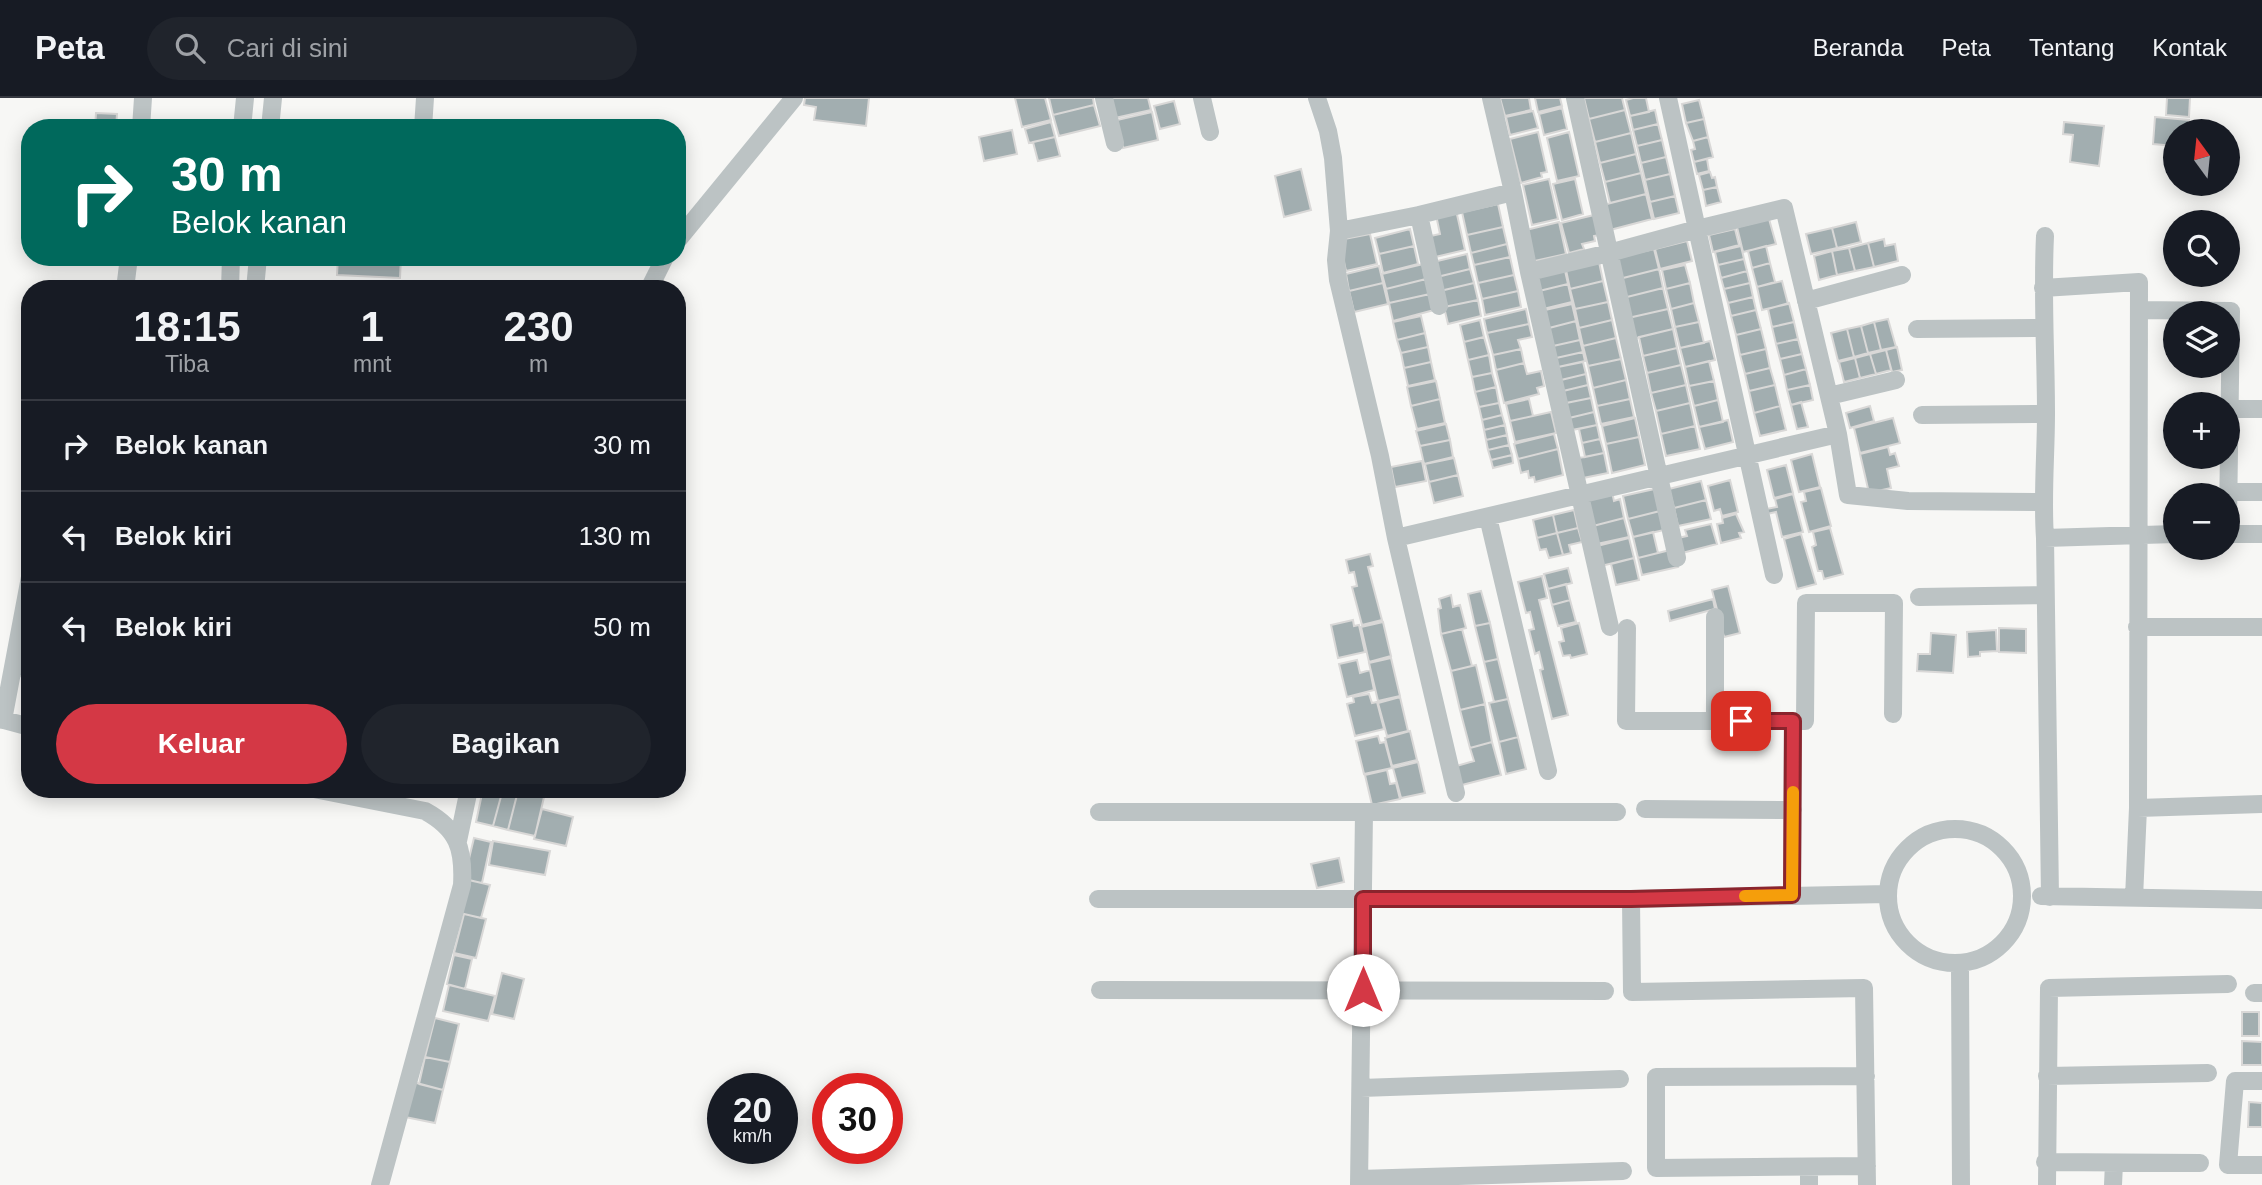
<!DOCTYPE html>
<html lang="id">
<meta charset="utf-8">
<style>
:root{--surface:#171b24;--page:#20242c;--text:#f1f3f6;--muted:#9ea1a6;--line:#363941;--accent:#d43845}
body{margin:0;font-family:Arial,sans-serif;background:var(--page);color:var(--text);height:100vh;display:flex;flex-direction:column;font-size:26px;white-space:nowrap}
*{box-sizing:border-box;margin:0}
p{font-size:23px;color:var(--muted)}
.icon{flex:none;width:38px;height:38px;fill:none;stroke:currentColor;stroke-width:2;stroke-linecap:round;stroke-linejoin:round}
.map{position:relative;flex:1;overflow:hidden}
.sheet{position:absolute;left:21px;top:182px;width:665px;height:518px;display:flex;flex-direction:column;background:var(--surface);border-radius:28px;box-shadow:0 4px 18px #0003}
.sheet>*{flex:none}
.banner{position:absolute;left:21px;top:21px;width:665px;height:147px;border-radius:28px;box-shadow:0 4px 18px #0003;background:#00695c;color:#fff;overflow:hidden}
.needle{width:46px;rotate:345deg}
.tools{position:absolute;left:2163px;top:21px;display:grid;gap:14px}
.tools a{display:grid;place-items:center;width:77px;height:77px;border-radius:50%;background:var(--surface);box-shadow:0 4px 18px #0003;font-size:35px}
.speed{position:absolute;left:707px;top:975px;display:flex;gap:14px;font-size:35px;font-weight:700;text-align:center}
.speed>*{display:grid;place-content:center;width:91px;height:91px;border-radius:50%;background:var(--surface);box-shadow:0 4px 18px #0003;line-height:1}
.speed small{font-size:18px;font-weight:400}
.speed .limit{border:10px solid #d22;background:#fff;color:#111}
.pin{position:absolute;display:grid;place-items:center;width:60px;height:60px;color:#fff;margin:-30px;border-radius:14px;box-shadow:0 4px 10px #0006}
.me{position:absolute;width:77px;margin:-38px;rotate:0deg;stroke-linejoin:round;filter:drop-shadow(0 0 5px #0008)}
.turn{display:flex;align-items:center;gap:24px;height:147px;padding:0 35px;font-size:32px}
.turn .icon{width:91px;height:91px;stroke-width:2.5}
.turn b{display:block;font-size:49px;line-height:60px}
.eta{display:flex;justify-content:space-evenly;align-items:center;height:119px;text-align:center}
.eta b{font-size:42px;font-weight:800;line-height:49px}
.cta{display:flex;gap:14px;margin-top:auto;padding:14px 35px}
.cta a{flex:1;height:80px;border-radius:42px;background:var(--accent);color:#fff;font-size:28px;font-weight:800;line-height:80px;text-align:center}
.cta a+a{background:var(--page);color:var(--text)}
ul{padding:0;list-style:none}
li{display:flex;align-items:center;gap:21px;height:91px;padding:0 35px;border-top:2px solid var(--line)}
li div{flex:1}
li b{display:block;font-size:26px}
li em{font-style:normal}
header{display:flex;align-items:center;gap:42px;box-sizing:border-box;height:98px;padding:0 35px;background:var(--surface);border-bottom:2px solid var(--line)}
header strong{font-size:33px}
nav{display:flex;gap:38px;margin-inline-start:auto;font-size:24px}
.search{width:490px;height:63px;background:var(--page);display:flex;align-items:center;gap:18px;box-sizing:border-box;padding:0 24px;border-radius:38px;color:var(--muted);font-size:26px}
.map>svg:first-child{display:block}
</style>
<header>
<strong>Peta</strong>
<div class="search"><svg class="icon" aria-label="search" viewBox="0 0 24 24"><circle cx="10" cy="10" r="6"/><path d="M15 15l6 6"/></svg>Cari di sini</div>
<nav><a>Beranda</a><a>Peta</a><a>Tentang</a><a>Kontak</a></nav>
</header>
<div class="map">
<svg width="2262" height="1087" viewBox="0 0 2262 1087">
<rect width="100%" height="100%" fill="#f7f7f5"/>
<path fill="#a2aeb0" stroke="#d9d8d7" stroke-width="2" d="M805,0H869L866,28L814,22L816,9L804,7Z
M1015,0H1045L1051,22L1022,29Z
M1049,0H1093L1094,7L1053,17Z
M1111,0H1148L1151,12L1115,20Z
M1500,0H1529L1531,12L1505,18Z
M1535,0H1560L1562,8L1538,14Z
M1584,0H1622L1625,12L1589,21Z
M1633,0H1646L1649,14L1630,18L1626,2Z
M2167,0H2190L2189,19L2166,17Z
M1699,2L1704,21L1686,25L1682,6Z
M1174,3L1180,26L1160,31L1154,8Z
M1094,7L1100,28L1059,38L1053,17Z
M1562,10L1567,31L1544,37L1539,16Z
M1625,12L1631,35L1595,44L1589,21Z
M1655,12L1658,26L1633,32L1630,18Z
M1533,13L1538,30L1510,37L1506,19Z
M1152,14L1158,42L1123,50L1117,22Z
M96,15L117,16L116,30H95Z
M2155,19L2189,22L2188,33H2175V48L2153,46Z
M1704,21L1708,39L1693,43L1686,25Z
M1051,24L1055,39L1029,45L1025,31Z
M2064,24L2104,28L2099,68L2070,64L2073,37L2063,36Z
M1658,26L1662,42L1637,48L1633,32Z
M1012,32L1017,56L984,63L979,39Z
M1538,34L1547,74L1541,75L1542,79L1521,85L1510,41Z
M1569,34L1579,78L1557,83L1547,40Z
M1631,35L1636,56L1600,65L1595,44Z
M1055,39L1060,58L1038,63L1033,44Z
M1708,39L1713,59L1694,64L1691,52L1695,51L1693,43Z
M1662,42L1666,59L1641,65L1637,48Z
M1636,56L1641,75L1605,84L1600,65Z
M1666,59L1670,76L1645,82L1641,65Z
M1707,61L1709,73L1697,76L1694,64Z
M1301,71L1311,112L1284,119L1275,78Z
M1710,74L1712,80L1715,79L1717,89L1703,92L1699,77Z
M1641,75L1646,96L1610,105L1605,84Z
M1670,76L1675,98L1650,104L1645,82Z
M1549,81L1558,121L1532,127L1523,87Z
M1575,81L1583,116L1562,122L1553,86Z
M1717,89L1721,104L1706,108L1703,92Z
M1646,96L1652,121L1610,132L1603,107Z
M1675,98L1679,115L1654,121L1650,104Z
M1498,106L1503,129L1467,137L1462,114Z
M1456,112L1465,152L1431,160L1426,139L1440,136L1436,117Z
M1594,117L1599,137L1594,138L1595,143L1582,146L1584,151L1569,155L1561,125Z
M1769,121L1776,146L1743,154L1737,129Z
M1559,124L1566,156L1530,164L1522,133Z
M1856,124L1861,144L1837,150L1832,130Z
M1503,129L1507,146L1471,155L1467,137Z
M1832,130L1837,150L1811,156L1806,136Z
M1410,131L1414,148L1379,156L1375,140Z
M1735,131L1739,147L1713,154L1709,137Z
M1370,136L1377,166L1346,173L1339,142Z
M1884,141L1885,148L1895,146L1898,163L1874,169L1868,145Z
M1687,143L1692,163L1660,171L1655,151Z
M1868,145L1874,169L1855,173L1849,150Z
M1507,146L1510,159L1474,167L1471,155Z
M1414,148L1418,166L1383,175L1379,156Z
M1741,148L1744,161L1718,167L1715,154Z
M1766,148L1770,165L1752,170L1748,153Z
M1849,150L1855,173L1837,177L1832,153Z
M1654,151L1659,171L1619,181L1614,160Z
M1832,153L1837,177L1819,182L1814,158Z
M1467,156L1470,171L1437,179L1433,164Z
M338,159H401L400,180L337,177Z
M1510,159L1514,177L1478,185L1474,167Z
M1744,161L1747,173L1721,180L1718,167Z
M1599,164L1603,183L1570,191L1566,172Z
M1770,165L1775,184L1757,189L1752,170Z
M1423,166L1426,181L1386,191L1382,176Z
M1685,167L1690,185L1666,191L1662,172Z
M1379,168L1383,185L1349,193L1346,176Z
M1564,168L1568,186L1535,194L1531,175Z
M1470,171L1474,185L1440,193L1437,179Z
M1659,171L1663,190L1623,200L1619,181Z
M1747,173L1750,185L1724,191L1721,180Z
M1514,177L1518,193L1482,201L1478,185Z
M1426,181L1430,196L1389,205L1386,191Z
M1603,183L1608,204L1575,211L1570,191Z
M1782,183L1788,206L1762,212L1757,189Z
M1383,185L1388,206L1354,214L1349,193Z
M1474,185L1478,202L1444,209L1440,193Z
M1690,185L1694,205L1671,211L1666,191Z
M1750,185L1753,199L1728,205L1724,191Z
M1568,186L1572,204L1539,212L1535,194Z
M1663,190L1668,211L1628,220L1623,200Z
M1518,193L1521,209L1485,217L1482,201Z
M1430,196L1434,212L1393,223L1389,205Z
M1753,199L1756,212L1731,218L1728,205Z
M1478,202L1481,218L1448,226L1444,209Z
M1608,204L1612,222L1579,230L1575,211Z
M1694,205L1699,224L1675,229L1671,211Z
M1789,205L1794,224L1772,229L1768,211Z
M1572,206L1576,223L1549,230L1545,212Z
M1526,211L1529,226L1487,235L1484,221Z
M1668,211L1673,231L1632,241L1628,220Z
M1756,212L1761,231L1736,237L1731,218Z
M1421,218L1425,235L1397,242L1393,224Z
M1888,221L1896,249L1881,252L1874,224Z
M1480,222L1484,239L1464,244L1460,227Z
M1612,222L1616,240L1583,248L1579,230Z
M1576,223L1580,242L1553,248L1549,230Z
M1699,224L1704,245L1680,250L1675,229Z
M1794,224L1798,241L1776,246L1772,229Z
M1874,224L1881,252L1868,255L1861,228Z
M1529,226L1532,239L1518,242L1521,251L1493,257L1487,235Z
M1861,228L1868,255L1854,259L1847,231Z
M1673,231L1677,250L1643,258L1639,239Z
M1761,231L1766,251L1740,257L1736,237Z
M1847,231L1854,259L1838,263L1831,235Z
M1425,235L1428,249L1401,255L1397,242Z
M1484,239L1489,257L1468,262L1464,244Z
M1616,240L1621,261L1588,268L1583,248Z
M1798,241L1802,256L1780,261L1776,246Z
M1580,242L1583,254L1556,260L1553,248Z
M1710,243L1715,262L1685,269L1680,250Z
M1428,249L1431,264L1404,270L1401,255Z
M1897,249L1902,272L1892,274L1886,252Z
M1677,250L1681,267L1647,275L1643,258Z
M1521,251L1524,265L1496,272L1493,257Z
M1766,251L1770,270L1745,276L1740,257Z
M1886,252L1891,272L1876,276L1870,256Z
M1583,254L1585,263L1558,269L1556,260Z
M1802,256L1806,271L1784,277L1780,261Z
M1870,256L1876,276L1860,280L1855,260Z
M1489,257L1492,275L1472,279L1468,262Z
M1855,260L1860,280L1844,284L1839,264Z
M1621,261L1626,282L1593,290L1588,268Z
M1709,263L1714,283L1689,288L1685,269Z
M1431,264L1435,282L1408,288L1404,270Z
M1583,264L1586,276L1561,282L1558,269Z
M1524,265L1527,276L1541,273L1544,288L1537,290L1539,296L1504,305L1496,272Z
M1681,267L1686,287L1651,295L1647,275Z
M1770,270L1775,287L1749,293L1745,276Z
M1806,271L1810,287L1787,292L1784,277Z
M1492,275L1496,289L1475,294L1472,279Z
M1586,276L1588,287L1563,293L1561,282Z
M1626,282L1630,301L1597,308L1593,290Z
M1436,283L1440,301L1411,308L1407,289Z
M1714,283L1718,302L1694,308L1689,288Z
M1588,287L1591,300L1566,305L1563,293Z
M1686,287L1690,305L1656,313L1651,295Z
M1775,287L1780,308L1754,315L1749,293Z
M1810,287L1813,302L1791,307L1787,292Z
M1496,289L1499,305L1479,309L1475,294Z
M1591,300L1594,314L1569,320L1566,305Z
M1440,301L1445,325L1417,331L1411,308Z
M1529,301L1533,318L1510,323L1506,306Z
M1630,301L1634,319L1601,326L1597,308Z
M1718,302L1723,324L1699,329L1694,308Z
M1801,304L1808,329L1797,331L1791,307Z
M1499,305L1502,317L1482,322L1479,309Z
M1690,305L1695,328L1661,336L1656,313Z
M1780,308L1786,332L1760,338L1754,315Z
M1870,308L1874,323L1850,330L1846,315Z
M1551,314L1556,335L1515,344L1510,323Z
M1594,314L1597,327L1572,332L1569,320Z
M1502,317L1505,327L1484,332L1482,322Z
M1635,320L1639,339L1606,346L1602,328Z
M1893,320L1900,345L1860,355L1854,330Z
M1728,322L1733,344L1705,351L1699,329Z
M1446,326L1450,342L1420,348L1416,333Z
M1505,327L1507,337L1486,342L1484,332Z
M1597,327L1600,341L1582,345L1579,331Z
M1695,328L1700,351L1666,358L1661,336Z
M1554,336L1558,351L1518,361L1514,346Z
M1507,337L1509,347L1488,352L1486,342Z
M1639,339L1645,367L1612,375L1606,346Z
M1600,341L1604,355L1585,359L1582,345Z
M1450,342L1453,359L1424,366L1420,348Z
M1509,347L1512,357L1491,362L1488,352Z
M1888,349L1890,357L1895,355L1899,368L1887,371L1891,390L1869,395L1860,356Z
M1558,351L1563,377L1535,384L1534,379L1529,380L1528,373L1521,375L1518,361Z
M1604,355L1608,375L1583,380L1579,360Z
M1812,356L1820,389L1799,394L1791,362Z
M1512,357L1513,365L1493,370L1491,362Z
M1454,360L1458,377L1429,384L1425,366Z
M1422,363L1426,383L1395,389L1391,369Z
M1786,367L1793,395L1774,400L1767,372Z
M1458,377L1463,398L1434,405L1429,384Z
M1730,382L1738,414L1722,418L1720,411L1714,413L1708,388Z
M1701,383L1706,402L1674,410L1669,391Z
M1659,390L1664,412L1628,421L1623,398Z
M1821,390L1831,428L1809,434L1801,404L1806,403L1804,394Z
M1612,394L1614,403L1620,401L1624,420L1593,428L1586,400Z
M1793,396L1803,434L1782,439L1776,414L1767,416L1766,411L1777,409L1775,401Z
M1706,402L1711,421L1678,428L1674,410Z
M1574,412L1578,430L1557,435L1553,417Z
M1660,413L1664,432L1633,439L1628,421Z
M1736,416L1744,434L1739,435L1741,440L1721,445L1717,426L1723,425L1722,420Z
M1553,417L1557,435L1537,440L1533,422Z
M1624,420L1629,439L1597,446L1593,428Z
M1711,426L1717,446L1682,455L1678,440L1687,438L1685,432Z
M1578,430L1582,444L1569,447L1571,455L1563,457L1557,435Z
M1830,430L1843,476L1824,481L1822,473H1818L1812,449L1816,447L1813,434Z
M1653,434L1658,455L1638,460L1633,439Z
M1557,435L1563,457L1549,460L1546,451L1540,452L1537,440Z
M1801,436L1816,486L1797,491L1784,441Z
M1629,440L1634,460L1601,468L1597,448Z
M1674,451L1678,469L1642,477L1638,460Z
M1370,456L1373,468L1368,469L1382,522L1362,527L1352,489L1357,488L1354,474L1349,475L1346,462Z
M1634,460L1639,482L1616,487L1611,466Z
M1568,470L1572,485L1548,491L1544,476Z
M1542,478L1547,500L1539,502L1568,617L1552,621L1540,572L1543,571L1539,554L1535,556L1529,532L1534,531L1530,514L1526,515L1518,484Z
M1566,486L1570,502L1552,507L1548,491Z
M1728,488L1740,535L1724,539L1712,492Z
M1481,493L1490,525L1475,528L1468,496Z
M1451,497L1453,509L1460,507L1466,530L1441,536L1438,511L1441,510L1439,501Z
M1713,501L1715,511L1670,523L1668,513Z
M1570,502L1576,524L1558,528L1552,507Z
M1353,522L1354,528L1359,527L1365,554L1338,560L1331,527Z
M1383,524L1391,558L1369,564L1361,529Z
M1490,525L1498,561L1484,564L1475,528Z
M1579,525L1587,556L1571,560L1570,557L1563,558L1559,544L1564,543L1561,530Z
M1999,530L2026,531V555L1999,554Z
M1462,531L1472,568L1451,573L1441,536Z
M1996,532L1997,553L1980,554V558L1968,559L1967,534Z
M1931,535L1956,537L1953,575L1917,573L1918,556H1930Z
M18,560L30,561V580L15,577Z
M1391,560L1400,598L1378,603L1369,565Z
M1498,561L1508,601L1494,604L1484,564Z
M1357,562L1360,575L1370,572L1374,592L1347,599L1339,566Z
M1476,567L1485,606L1460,612L1451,573Z
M1369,596L1372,605L1377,604L1384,631L1355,638L1347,606L1354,604L1353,599Z
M1400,599L1408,633L1387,638L1378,605Z
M1508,601L1518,639L1499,644L1489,605Z
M1485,606L1492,644L1470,650L1460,612Z
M1410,633L1417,662L1392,668L1385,640Z
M1378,638L1380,645L1385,644L1392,670L1364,676L1356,643Z
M1518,639L1526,671L1506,676L1499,644Z
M1492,644L1501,677L1458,688L1453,669L1474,663L1470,650Z
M1418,664L1425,695L1401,700L1393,670Z
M1387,672L1390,686L1396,685L1400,701L1372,707L1365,677Z
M483,691H503L493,728L476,724Z
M503,691L518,693L508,732L493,728Z
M518,693L544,699L535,738L508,732Z
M542,711L573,719L566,748L534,741Z
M474,740L491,744L482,785L464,781Z
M493,743L550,753L545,777L489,767Z
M1339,760L1344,784L1317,790L1311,766Z
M469,782L490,787L481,820L460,815Z
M464,816L486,821L476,860L454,855Z
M454,857L472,861L465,891L447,886Z
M502,875L524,881L514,921L492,916Z
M449,887L495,898L488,923L443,913Z
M2242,914H2259V938H2242Z
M435,920L459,926L450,964L425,959Z
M2242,943L2262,944V967H2242Z
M425,959L450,964L443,992L419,986Z
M413,984L443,992L435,1025L405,1019Z
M2249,1004L2262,1005V1029H2248Z"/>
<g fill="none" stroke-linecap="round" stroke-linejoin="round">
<path stroke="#bcc3c4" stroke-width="18" d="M1104,0L1115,45
M1202,0L1210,34
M1317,0L1328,33L1333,60L1339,133L1336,162L1338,182L1380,358L1396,440
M1491,0L1513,94L1529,174L1610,529
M1575,0L1677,460
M141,30L143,0
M242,30L245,0
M270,30L273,0
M423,30L425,0
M1339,133L1419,117
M2045,138C2042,198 2046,256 2046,316C2046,357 2042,398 2045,440L2050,799
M677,143L794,0
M1529,174L1609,155L1697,131L1668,0
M2043,190L2139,184L2138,710L2134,800
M125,191L129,159
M230,191L231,159
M255,191L258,159
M649,191L665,159
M1806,203L1902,177
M1439,208L1419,117L1513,94
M2139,212L2231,213L2228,421
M1917,231L2043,230
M1829,298L1896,282
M2229,311H2262
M1922,317L2046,316
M1838,336L1848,397L1908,403L2043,404
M2229,394H2262
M1488,419L1548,673
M2228,436H2262
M2045,440L2175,436
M1919,499L2045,497
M2137,529H2262
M1627,530L1626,623H1805L1806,505H1894L1893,616
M0,621L30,629
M3,622L30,479
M1715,623V519
M314,691L425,713C458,731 464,751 462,787L380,1087
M1456,695L1396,440C1543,406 1690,371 1838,336L1784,110L1697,131L1774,477
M2138,710L2262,706
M1645,711L1793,712
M1099,714H1617
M1888 798a67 67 0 1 1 134 0a67 67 0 1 1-134 0Z
M458,743L469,691
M1792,797L1793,623
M2041,798L2262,802
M1098,801H1631
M1960,866L1961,1087
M1100,892L1605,893
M2254,895H2262
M1866,978L1656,979V1070L1867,1068
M2047,978L2208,975
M2262,983H2235L2228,1067H2262
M1361,990L1620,981
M2045,1064L2200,1065
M1809,1069V1087
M1359,1081L1623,1073
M1359,1087L1364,714
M1867,1087L1864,890L1632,894L1631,801L1887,796
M2047,1087L2049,890L2228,886
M2113,1087L2114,1065"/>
</g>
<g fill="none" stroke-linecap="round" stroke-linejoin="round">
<defs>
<path id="route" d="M1363,892V801H1631L1792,797L1793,623H1741"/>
</defs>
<use href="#route" stroke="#8a242d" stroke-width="18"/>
<use href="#route" stroke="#d43845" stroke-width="12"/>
<path stroke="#f59e0b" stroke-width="12" d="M1745,798L1792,797L1793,694"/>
</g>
</svg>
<div class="tools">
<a><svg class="needle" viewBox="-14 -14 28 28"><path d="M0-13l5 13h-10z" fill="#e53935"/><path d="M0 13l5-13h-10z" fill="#9ea1a6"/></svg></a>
<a><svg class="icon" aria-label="search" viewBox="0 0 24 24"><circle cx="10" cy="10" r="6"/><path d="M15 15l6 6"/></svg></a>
<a><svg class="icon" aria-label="layers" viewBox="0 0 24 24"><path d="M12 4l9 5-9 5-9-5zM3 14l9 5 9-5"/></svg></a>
<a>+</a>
<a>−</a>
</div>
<div class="speed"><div>20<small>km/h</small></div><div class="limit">30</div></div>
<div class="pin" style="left:1741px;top:623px;background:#d93025"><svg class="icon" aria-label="arrive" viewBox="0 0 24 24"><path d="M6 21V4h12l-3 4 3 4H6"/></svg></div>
<svg class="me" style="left:1363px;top:892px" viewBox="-20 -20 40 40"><circle r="19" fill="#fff"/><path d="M0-13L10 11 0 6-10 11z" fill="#d43845"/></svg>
<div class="banner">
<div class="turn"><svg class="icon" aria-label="right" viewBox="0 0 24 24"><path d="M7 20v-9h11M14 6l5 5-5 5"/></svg><div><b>30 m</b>Belok kanan</div></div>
</div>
<section class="sheet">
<div class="eta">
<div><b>18:15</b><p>Tiba</p></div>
<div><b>1</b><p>mnt</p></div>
<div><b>230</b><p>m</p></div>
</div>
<ul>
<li><svg class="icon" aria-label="right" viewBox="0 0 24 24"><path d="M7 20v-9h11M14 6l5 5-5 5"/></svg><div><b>Belok kanan</b></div><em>30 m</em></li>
<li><svg class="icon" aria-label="left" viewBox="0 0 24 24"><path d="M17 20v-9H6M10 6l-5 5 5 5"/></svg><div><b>Belok kiri</b></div><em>130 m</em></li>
<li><svg class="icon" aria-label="left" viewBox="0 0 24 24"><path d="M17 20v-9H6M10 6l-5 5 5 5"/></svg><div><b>Belok kiri</b></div><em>50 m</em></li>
</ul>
<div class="cta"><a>Keluar</a><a>Bagikan</a></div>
</section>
</div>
